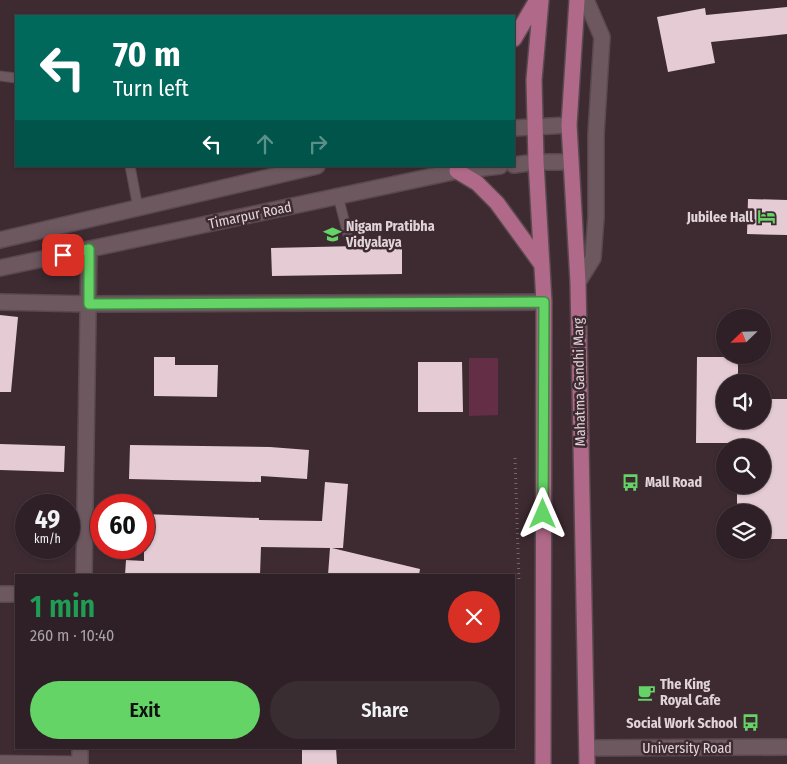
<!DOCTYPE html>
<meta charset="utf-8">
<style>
:root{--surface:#2e2026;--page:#3a2d32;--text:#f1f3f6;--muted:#a7a3a7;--line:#493e43;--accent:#65d467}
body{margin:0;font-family:"Fira Sans Condensed",sans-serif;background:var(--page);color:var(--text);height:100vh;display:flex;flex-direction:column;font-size:19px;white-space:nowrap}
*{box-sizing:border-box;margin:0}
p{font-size:16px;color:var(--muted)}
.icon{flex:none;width:28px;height:28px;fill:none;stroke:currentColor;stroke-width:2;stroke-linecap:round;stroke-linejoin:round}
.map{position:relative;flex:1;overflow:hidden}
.side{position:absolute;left:15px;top:574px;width:500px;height:175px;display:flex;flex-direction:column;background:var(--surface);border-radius:0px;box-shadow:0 1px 4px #0004,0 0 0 1px var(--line)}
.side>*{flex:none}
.hud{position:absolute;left:15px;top:15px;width:500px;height:152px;border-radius:0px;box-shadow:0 1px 4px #0004,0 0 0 1px var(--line);background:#00695c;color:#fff;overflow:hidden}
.needle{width:32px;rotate:247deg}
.fabs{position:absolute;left:716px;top:309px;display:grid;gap:10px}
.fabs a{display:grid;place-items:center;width:55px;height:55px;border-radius:50%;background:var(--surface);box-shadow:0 1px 4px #0004,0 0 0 1px var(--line);font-size:25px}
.speed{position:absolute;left:15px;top:494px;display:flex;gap:10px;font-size:25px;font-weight:700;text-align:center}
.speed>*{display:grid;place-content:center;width:65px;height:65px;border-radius:50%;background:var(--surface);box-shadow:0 1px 4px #0004,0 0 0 1px var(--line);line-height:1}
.speed small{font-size:12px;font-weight:400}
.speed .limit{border:8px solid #d22;background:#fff;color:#111}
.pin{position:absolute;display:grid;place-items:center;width:42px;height:42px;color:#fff;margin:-21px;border-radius:10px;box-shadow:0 2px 8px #0006}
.me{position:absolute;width:55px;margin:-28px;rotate:0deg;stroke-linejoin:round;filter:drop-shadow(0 0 4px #0008)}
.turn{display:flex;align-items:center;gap:18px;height:105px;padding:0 15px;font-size:22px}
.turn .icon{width:65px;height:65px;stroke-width:2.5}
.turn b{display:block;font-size:35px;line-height:42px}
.lanes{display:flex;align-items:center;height:48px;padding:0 15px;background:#0003;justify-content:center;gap:25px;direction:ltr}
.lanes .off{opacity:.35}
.round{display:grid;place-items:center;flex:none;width:52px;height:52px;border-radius:26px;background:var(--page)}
.headline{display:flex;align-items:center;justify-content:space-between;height:85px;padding:0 15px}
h1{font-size:30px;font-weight:600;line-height:38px;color:#1e9e55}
.cta{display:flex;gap:10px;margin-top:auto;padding:10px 15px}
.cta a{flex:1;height:58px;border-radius:30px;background:var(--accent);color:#111;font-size:20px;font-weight:600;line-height:58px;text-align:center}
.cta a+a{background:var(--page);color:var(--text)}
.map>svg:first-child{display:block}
</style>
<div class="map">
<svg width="787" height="764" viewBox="0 0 787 764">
<rect width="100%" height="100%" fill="#3e2b32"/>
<path fill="#642e46" d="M469,358H498V415L469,416Z"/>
<path fill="#e4cbd4" d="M787,7V34L711,42L715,63L668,72L657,17L705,8L706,15Z
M748,199L787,200V235L747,234Z
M402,245V274L272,276L271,248Z
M0,315L18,317L11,392H0Z
M154,357H175V365H218L217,397L154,396Z
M697,357H738V382H725V420H762V399H787V539H762V512H737V485H762V448H756V443H696Z
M418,362H462L463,412H418Z
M0,444L65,446L64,472L0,470Z
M130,445L270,447L309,450L307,479L261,476V482L129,479Z
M325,482L348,484L343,548H332L420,569L419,575H328L330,548L261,547L260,575H125L126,560L144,561V514L259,518V520L322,521Z
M302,748H336L337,764H302Z"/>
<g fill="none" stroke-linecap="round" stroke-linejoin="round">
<defs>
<path id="lane" d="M0,76L16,78
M130,166L138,208
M338,196L348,235
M0,760L80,761"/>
<path id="street" d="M0,302L89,304L544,302
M84,575L89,249
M0,594H16
M80,764V748"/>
<path id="secondary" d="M514,128L569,125
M514,165L536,162H570
M0,240L317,166
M0,268L457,171L500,166
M578,282L593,258L596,217V134L602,37L586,0
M587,748L787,747"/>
<path id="primary" d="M541,0L534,80L536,162L544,302L543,764
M577,0L569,125L578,282L587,764
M514,39L537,0
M457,171L477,183L497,203L542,265"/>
</defs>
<use href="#lane" stroke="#59494f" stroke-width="11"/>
<use href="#street" stroke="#59494f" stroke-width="18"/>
<use href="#secondary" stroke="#59494f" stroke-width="18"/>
<use href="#primary" stroke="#59494f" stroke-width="18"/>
<path stroke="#76656c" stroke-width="3" stroke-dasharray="1 4" stroke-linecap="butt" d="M515,458L519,583"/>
<use href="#lane" stroke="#6d5860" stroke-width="9"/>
<use href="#street" stroke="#6d5860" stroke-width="15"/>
<use href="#secondary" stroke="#6d5860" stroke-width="15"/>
<use href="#primary" stroke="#b06988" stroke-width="15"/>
</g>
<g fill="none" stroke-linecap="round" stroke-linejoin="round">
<defs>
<path id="route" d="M63,255L89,249V304L544,302L543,514"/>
</defs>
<use href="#route" stroke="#428a43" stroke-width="12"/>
<use href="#route" stroke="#65d467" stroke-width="9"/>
</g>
<defs>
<symbol id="hotel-bare" viewBox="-9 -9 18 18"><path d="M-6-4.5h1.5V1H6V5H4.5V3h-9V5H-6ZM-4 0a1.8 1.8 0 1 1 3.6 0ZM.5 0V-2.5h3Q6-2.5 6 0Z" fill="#65d467" stroke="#3e2b32" stroke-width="2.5" paint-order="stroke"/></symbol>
<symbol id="school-bare" viewBox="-9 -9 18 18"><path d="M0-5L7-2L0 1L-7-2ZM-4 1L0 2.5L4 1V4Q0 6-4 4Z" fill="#65d467" stroke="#3e2b32" stroke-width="2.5" paint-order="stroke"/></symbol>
<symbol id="bus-bare" viewBox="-9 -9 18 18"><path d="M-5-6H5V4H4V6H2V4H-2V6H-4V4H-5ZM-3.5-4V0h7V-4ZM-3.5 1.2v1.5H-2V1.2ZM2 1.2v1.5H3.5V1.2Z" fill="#65d467" stroke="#3e2b32" stroke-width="2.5" paint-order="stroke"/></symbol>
<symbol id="cafe-bare" viewBox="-9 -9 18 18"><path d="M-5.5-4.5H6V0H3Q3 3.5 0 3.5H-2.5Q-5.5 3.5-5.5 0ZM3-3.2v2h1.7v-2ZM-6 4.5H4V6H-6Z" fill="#65d467" stroke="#3e2b32" stroke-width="2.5" paint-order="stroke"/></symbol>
</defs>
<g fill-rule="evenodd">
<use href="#hotel-bare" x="754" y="204" width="25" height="25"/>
<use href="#school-bare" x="320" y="222" width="25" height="25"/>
<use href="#bus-bare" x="618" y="470" width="25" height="25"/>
<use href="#cafe-bare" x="634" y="680" width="25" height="25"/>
<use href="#bus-bare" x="738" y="710" width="25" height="25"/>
</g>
<g text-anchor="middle" stroke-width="5" stroke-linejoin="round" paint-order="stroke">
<g font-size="14" fill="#e1d4d9" stroke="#3e2b32">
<text transform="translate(250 215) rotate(-12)" y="5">Timarpur Road</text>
<text transform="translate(579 382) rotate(-91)" y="5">Mahatma Gandhi Marg</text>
<text x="687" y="753">University Road</text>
</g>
<g font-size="14" font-weight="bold" fill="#e1d4d9" stroke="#3e2b32" text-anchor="start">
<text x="753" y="222" text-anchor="end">Jubilee Hall</text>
<text x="346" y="231">Nigam Pratibha<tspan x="346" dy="16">Vidyalaya</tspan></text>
<text x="645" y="487">Mall Road</text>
<text x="660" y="689">The King<tspan x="660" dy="16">Royal Cafe</tspan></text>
<text x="737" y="728" text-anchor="end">Social Work School</text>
</g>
</g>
</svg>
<div class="fabs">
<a><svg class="needle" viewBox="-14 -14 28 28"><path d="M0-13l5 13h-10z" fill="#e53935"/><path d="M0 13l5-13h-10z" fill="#a7a3a7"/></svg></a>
<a><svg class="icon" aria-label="sound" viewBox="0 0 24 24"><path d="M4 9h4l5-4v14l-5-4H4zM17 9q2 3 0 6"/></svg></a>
<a><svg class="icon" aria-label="search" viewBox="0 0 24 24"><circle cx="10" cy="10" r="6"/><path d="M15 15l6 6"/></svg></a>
<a><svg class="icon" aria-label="layers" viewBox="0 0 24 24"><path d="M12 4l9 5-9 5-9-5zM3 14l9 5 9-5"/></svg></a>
</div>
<div class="speed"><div>49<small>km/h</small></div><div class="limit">60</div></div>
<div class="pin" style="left:63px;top:255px;background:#d93025"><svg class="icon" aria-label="arrive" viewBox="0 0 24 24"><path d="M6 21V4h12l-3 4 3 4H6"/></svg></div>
<svg class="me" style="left:543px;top:514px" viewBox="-20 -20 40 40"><path d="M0-17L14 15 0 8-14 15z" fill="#65d467" stroke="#fff" stroke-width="4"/></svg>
<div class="hud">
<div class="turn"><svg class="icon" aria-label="left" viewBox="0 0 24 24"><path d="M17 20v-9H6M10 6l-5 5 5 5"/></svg><div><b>70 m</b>Turn left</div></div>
<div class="lanes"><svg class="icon" aria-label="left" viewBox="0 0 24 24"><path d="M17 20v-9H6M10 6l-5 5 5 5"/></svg><svg class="icon off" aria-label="ahead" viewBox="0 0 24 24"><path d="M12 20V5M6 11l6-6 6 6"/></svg><svg class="icon off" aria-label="right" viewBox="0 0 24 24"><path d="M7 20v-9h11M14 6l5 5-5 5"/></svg></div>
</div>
<section class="side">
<div class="headline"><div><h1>1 min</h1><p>260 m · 10:40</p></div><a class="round" style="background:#d93025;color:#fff"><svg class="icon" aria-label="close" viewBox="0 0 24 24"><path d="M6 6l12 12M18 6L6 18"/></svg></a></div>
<div class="cta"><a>Exit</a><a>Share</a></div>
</section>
</div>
